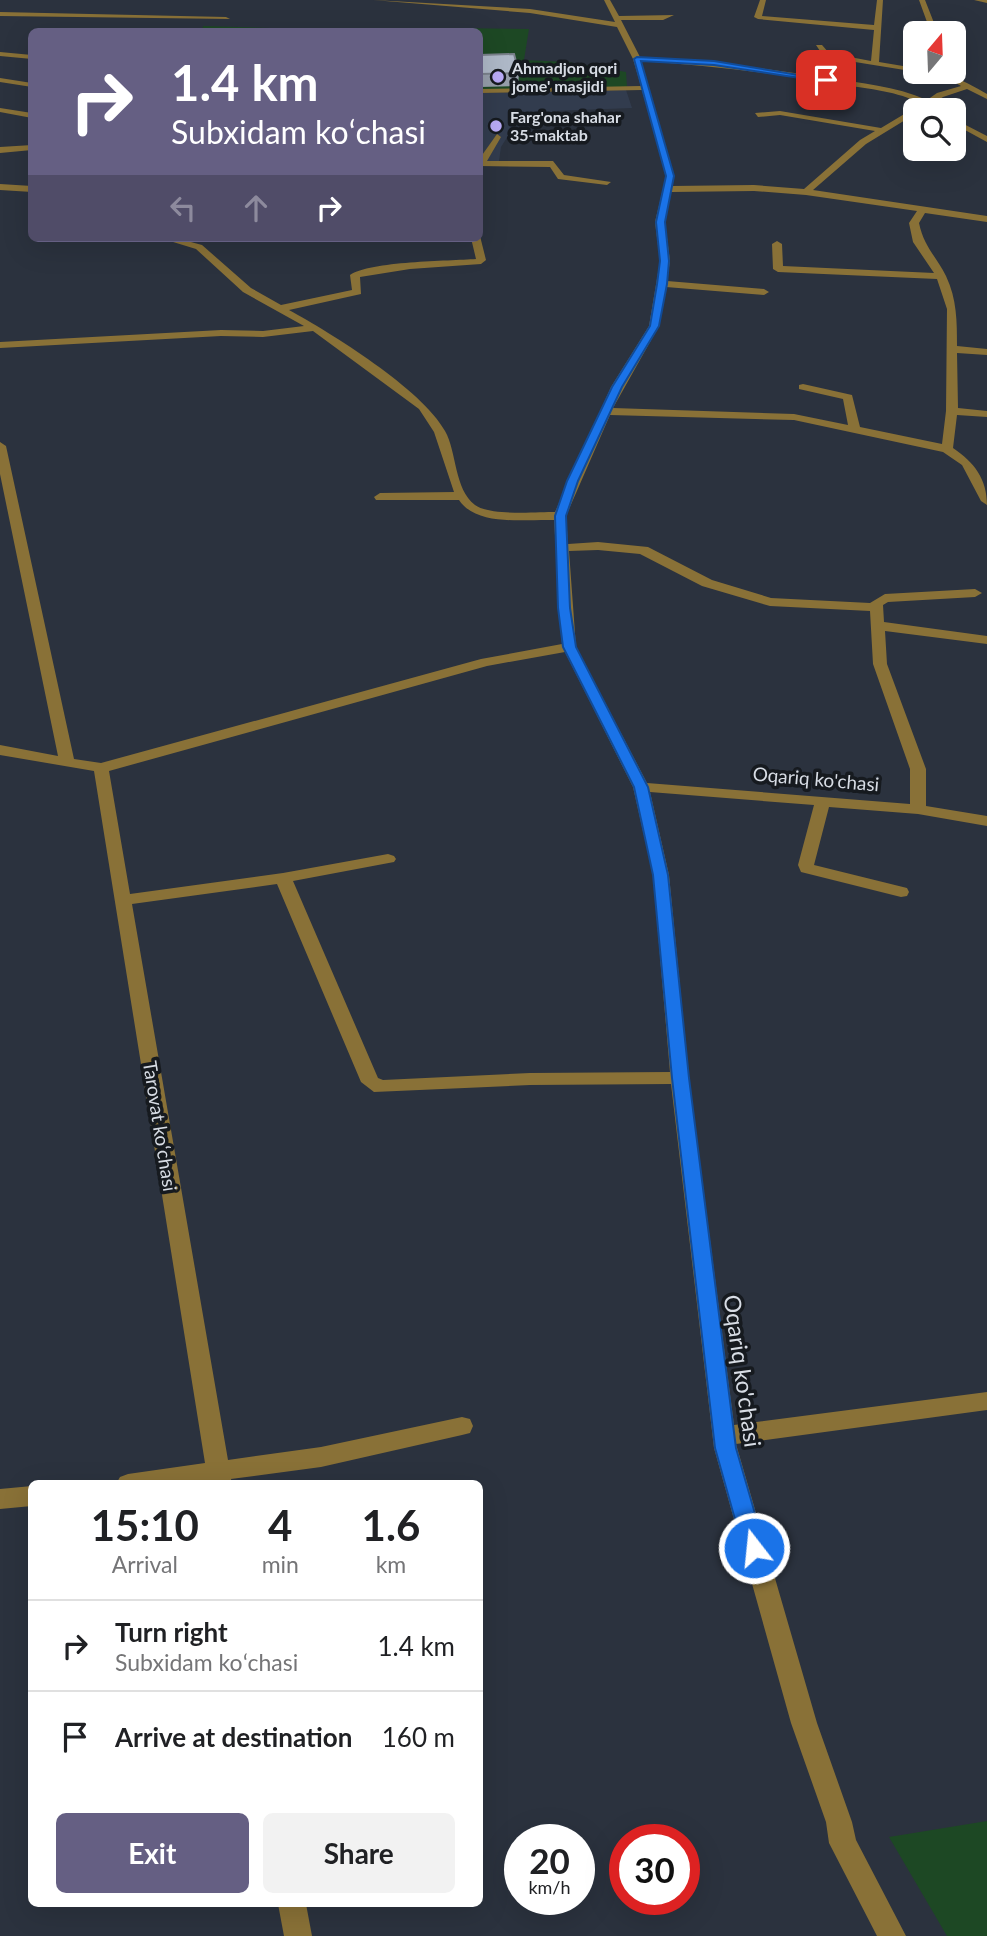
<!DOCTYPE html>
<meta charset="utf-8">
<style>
:root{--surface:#fff;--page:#f2f2f2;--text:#202124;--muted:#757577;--line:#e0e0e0;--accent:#655f83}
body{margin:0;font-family:Lato,sans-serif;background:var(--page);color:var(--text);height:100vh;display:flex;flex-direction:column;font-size:26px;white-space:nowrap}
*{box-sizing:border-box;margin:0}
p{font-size:23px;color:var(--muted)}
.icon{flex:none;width:38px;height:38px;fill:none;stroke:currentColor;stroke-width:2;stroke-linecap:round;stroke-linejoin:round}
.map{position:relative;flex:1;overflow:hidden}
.details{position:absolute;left:28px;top:1480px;width:455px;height:427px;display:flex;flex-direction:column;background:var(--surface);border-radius:10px;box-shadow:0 7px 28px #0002}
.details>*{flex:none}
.hud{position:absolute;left:28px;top:28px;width:455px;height:214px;border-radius:10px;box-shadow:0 7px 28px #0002;background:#655f83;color:#fff;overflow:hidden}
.needle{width:46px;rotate:19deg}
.controls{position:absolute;left:903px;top:21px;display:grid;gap:14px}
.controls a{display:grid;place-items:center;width:63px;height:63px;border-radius:10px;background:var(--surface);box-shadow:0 7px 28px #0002;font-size:35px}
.speed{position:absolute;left:504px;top:1824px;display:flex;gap:14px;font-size:35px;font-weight:700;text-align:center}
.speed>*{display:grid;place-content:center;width:91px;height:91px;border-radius:50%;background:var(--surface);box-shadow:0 7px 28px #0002;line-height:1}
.speed small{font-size:18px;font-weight:400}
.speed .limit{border:10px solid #d22;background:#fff;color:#111}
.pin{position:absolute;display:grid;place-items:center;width:60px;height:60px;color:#fff;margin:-30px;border-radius:14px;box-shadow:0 4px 10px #0006}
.me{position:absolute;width:77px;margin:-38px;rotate:344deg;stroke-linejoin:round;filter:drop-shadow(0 0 5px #0008)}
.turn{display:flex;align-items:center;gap:24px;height:147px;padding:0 28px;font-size:32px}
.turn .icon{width:91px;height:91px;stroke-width:2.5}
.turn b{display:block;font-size:49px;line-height:60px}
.lanes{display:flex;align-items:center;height:66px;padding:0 28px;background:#0003;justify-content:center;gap:35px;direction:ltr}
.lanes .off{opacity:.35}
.eta{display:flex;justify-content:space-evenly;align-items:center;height:119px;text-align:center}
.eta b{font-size:42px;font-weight:700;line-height:49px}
.cta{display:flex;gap:14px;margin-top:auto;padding:14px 28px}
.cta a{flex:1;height:80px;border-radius:10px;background:var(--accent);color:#fff;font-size:28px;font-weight:700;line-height:80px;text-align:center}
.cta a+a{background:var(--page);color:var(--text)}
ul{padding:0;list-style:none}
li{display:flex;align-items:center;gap:21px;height:91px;padding:0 28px;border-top:2px solid var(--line)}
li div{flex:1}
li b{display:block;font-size:26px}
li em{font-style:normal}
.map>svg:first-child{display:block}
</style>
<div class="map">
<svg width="987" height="1936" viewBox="0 0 987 1936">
<rect width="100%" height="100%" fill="#2b323e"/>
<path fill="#323c4e" d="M626,90L632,108L552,111L565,126L515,125L501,147L499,161H480V93Z"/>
<path fill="#1d4824" d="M203,26L367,31H202Z
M451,28L529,29L524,60L568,62L626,72L627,87L480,90V32L452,31Z
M987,1821V1936H947L889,1837Z"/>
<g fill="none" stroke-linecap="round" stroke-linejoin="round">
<path fill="#897137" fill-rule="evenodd" d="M373,0L530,9L615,22L604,0H610L619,16L674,15L663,20H621L640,57C703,60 765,68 827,78C861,83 895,86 927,100L937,93L961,86L949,79L920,72C947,71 965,81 987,94V99L967,89L943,97L931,105L939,110H915V114L866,144L813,190L987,216V222L925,213L919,223C924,247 936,256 946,276C957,299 957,322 957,346L987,349V355L957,353L958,408L987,411V417L957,415L953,448C974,462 987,479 987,505L981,501L962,465L943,452L794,420L610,415L566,516L568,544L598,542L648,547L712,580L771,598L870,603L885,594L975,589L982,593L975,597L888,602L883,605L884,622L987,636V644L885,631L887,664L926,769V806L987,816V826L918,814L829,807L814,865L907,888L909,892L907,896L901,897L801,872L798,865L814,805L650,792L669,875L689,1078L734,1425L987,1392V1410L736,1444L817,1723L852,1822L856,1840L906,1936H877L829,1843L826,1822L791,1723L714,1448L671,1084L530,1085L374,1092L361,1082L277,884L132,904L228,1460L321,1447L462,1417L470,1419L473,1426L470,1433L462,1435L321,1467L231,1479L232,1484H116L120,1477L128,1474L205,1463L94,771L0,755V745L58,756L0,474V442L6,446L74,759L101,763L481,659L562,644L554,520C525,519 477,527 459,500H376L374,497L380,493L454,492L434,432L419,409L313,331L263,337L221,336L0,348V342L221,330L263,331L304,326L243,292L196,249L160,238H176L202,245L251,288L281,305L352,290L350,275C370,261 449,261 476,259L471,238L480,236L486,260L481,264L410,269L360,277L361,294L289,310C331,333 422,389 445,431C457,452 454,489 475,505C490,516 536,512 555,512L611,387L649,326L660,261L655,222L666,176L642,90L480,93V89L641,86L633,59L617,27L530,13ZM641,61C709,65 777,74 843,85C869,89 898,91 921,104L881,128L780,111L755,113L758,117L780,115L875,131L860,140L804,189L754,185L672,186L674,176ZM754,191L806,195L917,211L909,223L913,242L934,273L783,266L782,244L777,241L772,244L773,269L778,272L937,279L947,309L946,411L942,444L860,427L852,395L803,384L799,385V389L843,399L848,425L794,414L613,408L659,326L666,287L764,295L769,292L764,289L667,281L670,261L665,222L671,192ZM598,550L640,554L702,586L770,606L870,611L873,664L910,769V804L647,783L576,647L569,551ZM565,652L633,787L653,875L670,1072L530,1073L383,1080L378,1078L293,881L394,862L396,859L394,856L388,854L283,873L130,894L109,771L487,666Z
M760,0H766L762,16L874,25L877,0H883L879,62L915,68L917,72L824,57L816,45H822L829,53L871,61L874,30L758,19L754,17Z
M919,0H925L938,33H931Z
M974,0H987V3Z
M0,12L226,17L230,19L0,16Z
M0,52L32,55V59L0,56Z
M0,78L32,83V87L0,82Z
M0,108L32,113V118L0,112Z
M954,119L987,136V142L954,124Z
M497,134L501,137L487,161H553L564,175L611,182L607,185L558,179L550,167L480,166V158Z
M32,145V150L0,153V147Z
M0,184L32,186V192L0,190Z
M32,1486V1506L0,1509V1489Z
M278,1904H306L312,1936H284Z"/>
</g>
<path fill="#969eab" d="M480,55L519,73L518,86L480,87Z"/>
<path fill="#aeb8c7" stroke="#7a818b" stroke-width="2" d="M514,54L519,73L480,74V55Z"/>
<path fill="#1a73e8" stroke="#114b97" stroke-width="2" d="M637,57L714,61L829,80L826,82L714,65L641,61L674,176L665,222L669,261L667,284L659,326L622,387L578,481L566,516L570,608L576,647L648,787L668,875L689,1078L736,1448L765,1548L762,1554L754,1557L746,1554L743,1548L715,1448L672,1078L653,875L634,787L563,647L558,608L555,516L567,481L612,387L650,326L657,284L660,261L656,222L666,176L634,59Z"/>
<g fill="#b9abf7" stroke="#161a1f" stroke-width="2.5">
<circle cx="498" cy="77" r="7"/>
<circle cx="496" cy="126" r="7"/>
</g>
<g text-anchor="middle" stroke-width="7" stroke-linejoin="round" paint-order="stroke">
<g font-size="16" font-weight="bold" fill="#d7dce4" stroke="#161a1f" text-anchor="start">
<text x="512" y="74">Ahmadjon qori<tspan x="512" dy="18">jome' masjidi</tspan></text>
<text x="510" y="123">Farg'ona shahar<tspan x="510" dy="18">35-maktab</tspan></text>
</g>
<g font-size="19" fill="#d7dce4" stroke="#161a1f">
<text transform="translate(816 779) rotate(5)" y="7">Oqariq ko'chasi</text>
<text transform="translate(160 1126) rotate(81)" y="7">Tarovat koʻchasi</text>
</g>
<g font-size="23" fill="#d7dce4" stroke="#161a1f">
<text transform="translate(742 1371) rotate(82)" y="8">Oqariq ko'chasi</text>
</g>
</g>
</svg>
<div class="controls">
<a><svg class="needle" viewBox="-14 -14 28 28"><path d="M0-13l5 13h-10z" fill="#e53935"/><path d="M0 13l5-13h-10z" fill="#757577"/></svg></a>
<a><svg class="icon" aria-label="search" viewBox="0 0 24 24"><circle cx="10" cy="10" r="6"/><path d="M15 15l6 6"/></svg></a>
</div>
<div class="speed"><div>20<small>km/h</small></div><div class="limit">30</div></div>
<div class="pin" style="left:826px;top:80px;background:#d93025"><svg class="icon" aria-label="arrive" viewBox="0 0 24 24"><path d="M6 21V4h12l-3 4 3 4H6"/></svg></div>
<svg class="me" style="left:754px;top:1548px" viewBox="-20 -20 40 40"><circle r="17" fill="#1a73e8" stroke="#fff" stroke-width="3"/><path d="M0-11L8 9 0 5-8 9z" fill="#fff"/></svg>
<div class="hud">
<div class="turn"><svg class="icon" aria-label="right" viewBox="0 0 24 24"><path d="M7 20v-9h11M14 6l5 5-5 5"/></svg><div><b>1.4 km</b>Subxidam koʻchasi</div></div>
<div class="lanes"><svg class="icon off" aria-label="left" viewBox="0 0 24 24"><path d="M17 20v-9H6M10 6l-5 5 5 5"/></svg><svg class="icon off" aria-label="ahead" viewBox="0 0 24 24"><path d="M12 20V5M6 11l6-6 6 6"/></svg><svg class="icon" aria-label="right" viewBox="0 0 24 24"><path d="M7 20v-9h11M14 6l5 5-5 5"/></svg></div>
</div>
<section class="details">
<div class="eta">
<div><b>15:10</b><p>Arrival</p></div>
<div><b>4</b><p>min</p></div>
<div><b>1.6</b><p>km</p></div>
</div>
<ul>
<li><svg class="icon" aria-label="right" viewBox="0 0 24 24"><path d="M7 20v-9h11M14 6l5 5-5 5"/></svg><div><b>Turn right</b><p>Subxidam koʻchasi</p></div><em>1.4 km</em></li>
<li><svg class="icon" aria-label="arrive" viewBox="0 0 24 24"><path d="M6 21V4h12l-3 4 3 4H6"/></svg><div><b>Arrive at destination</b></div><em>160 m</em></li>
</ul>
<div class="cta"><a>Exit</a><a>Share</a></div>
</section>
</div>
